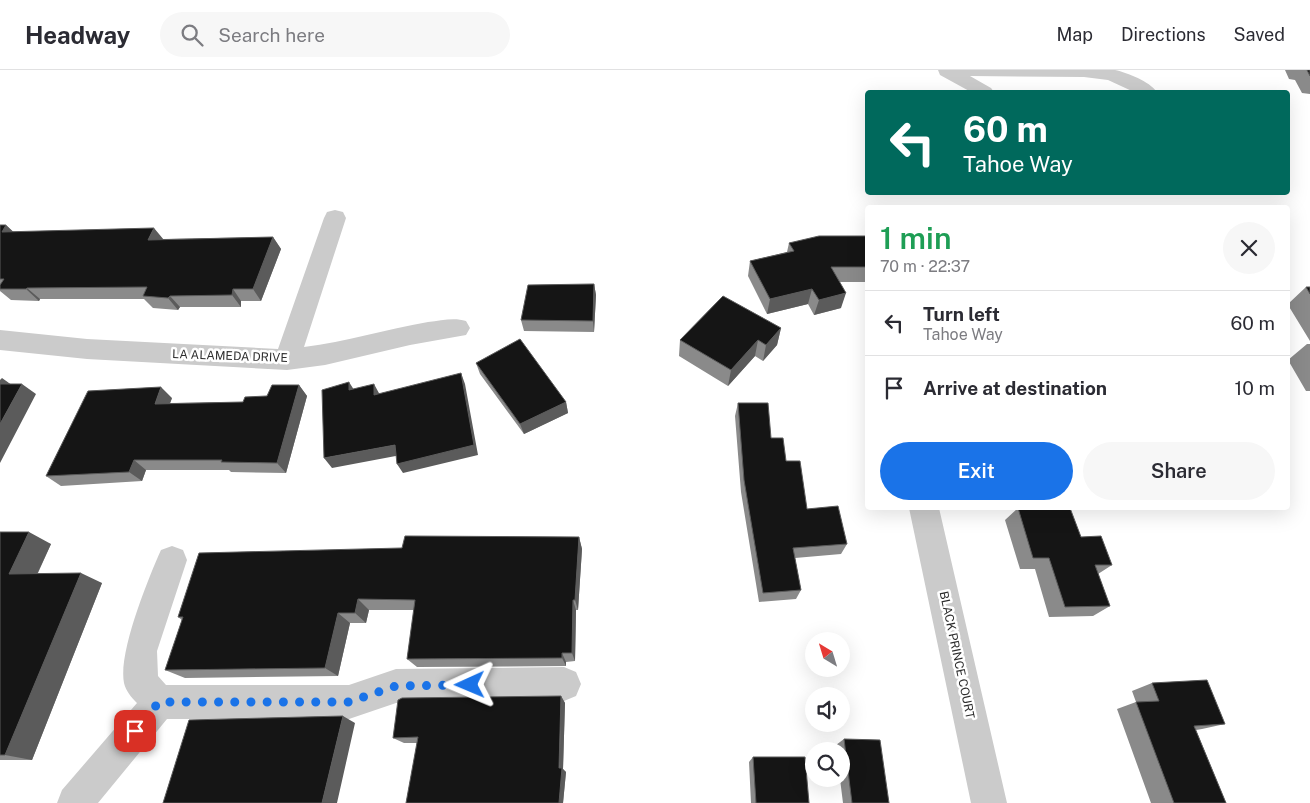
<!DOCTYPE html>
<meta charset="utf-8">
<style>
:root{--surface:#fff;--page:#f7f7f7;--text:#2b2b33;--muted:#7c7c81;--line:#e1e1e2;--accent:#1a73e8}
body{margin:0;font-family:"Public Sans",sans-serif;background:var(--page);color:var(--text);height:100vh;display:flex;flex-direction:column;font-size:19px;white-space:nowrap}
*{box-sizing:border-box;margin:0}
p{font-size:16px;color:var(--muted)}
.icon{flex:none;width:28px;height:28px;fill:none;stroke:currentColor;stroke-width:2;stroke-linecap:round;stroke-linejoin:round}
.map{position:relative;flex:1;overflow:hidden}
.sheet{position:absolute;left:865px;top:135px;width:425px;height:305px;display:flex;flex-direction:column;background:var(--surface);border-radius:5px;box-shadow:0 5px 20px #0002}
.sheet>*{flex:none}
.guide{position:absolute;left:865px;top:20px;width:425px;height:105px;border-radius:5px;box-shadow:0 5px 20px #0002;background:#00695c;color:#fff;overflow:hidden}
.needle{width:32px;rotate:322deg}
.controls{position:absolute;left:805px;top:562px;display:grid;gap:10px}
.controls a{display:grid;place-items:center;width:45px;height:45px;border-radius:50%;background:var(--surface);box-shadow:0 5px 20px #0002;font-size:25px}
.pin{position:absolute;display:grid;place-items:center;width:42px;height:42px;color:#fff;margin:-21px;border-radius:10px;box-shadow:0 2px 8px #0006}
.me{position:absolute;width:55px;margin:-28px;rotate:269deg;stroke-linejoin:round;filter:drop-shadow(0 0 4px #0008)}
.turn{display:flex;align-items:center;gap:18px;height:105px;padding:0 15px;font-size:22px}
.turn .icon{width:65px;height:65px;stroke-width:2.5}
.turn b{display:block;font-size:35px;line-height:42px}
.round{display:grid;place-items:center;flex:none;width:52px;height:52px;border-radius:26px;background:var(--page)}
.head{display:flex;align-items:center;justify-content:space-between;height:85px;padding:0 15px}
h1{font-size:30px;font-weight:600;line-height:38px;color:#1e9e55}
.cta{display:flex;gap:10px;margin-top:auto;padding:10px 15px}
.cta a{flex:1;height:58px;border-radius:30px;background:var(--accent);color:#fff;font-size:20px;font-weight:600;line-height:58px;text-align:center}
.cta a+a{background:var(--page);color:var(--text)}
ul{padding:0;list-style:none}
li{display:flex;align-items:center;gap:15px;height:65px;padding:0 15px;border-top:1px solid var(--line)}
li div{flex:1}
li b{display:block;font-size:19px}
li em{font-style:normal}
header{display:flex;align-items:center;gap:30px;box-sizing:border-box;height:70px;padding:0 25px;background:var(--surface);border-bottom:1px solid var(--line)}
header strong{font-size:24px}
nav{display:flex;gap:28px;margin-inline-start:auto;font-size:18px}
.search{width:350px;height:45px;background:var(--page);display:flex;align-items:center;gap:12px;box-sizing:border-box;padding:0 18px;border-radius:28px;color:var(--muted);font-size:19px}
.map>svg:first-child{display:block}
</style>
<header>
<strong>Headway</strong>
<div class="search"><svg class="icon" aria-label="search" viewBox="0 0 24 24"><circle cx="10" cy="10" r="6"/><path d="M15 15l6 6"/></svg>Search here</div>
<nav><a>Map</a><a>Directions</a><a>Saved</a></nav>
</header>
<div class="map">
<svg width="1310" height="733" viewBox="0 0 1310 733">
<rect width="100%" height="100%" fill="#fff"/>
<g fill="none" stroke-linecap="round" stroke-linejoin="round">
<path fill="#cbcbcb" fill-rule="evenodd" d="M938,0H1115C1128,3 1149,11 1157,22H1134L1108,10L1084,7L970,6L991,18L994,22H971L940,5Z
M335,140L343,142L346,148L304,277C346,272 386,259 428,252C441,251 453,247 466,251L470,258L466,265L410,275L325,295L287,300L87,289L0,280V260L87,269L278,279L324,148L327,142Z
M909,438H939L1007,733H971Z
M172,476L183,480L187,490L157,581L158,606L166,615H349L396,599L564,597L576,602L581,614L576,626L564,631L396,633L349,649H167L98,733H57L62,720L137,633C131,627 126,621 124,613C118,583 148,509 161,480Z"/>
</g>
<path fill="#8a8a8a" d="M1285,0H1310V24L1302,23L1295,10L1289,9Z
M0,155H6L13,162L163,169L273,167L281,179L261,231H241V237H180L178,240L153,238L144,229H40L39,231L11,230L0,221Z
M868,166V212H840L841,238L814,245L808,234L767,244L748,206L750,191L787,182L789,173Z
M594,214L596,225L594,262L524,261L521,250Z
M1306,217H1310V271L1288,235V234Z
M781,258L777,275L763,291L755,286L728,316L679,286L680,270Z
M1307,274H1310V321H1306L1288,290Z
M476,293L566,332L568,343L524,364L480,304Z
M299,315L307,326L286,403L231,402L229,400H146L142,411L61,416L46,406L172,328L170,333L243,332L267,326Z
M738,333L771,368L786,391L807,439L847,474L841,484L795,488L801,520L796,529L759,532L741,422L735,346Z
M1018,438L1081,467L1112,495L1098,504L1110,536L1093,546L1049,547L1035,499H1020L1005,450Z
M0,462L51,474L38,503L102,513L32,690H0Z
M579,467L582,479L578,540H576L575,591L566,592V596L417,597L407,589L414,540H369L366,553H350L338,606L185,608L165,600L182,550L178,547L402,478Z
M1152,613L1225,654L1202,659L1196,660L1226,733H1151L1117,639L1136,632L1132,621Z
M561,626L565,633L563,699L566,702L563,733H406L417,673H404L393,668Z
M844,669L889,733H843L840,709H841V681H837L836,675Z
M753,687L809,733H751L749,692Z"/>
<path fill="#5b5b5b" d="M6,155L19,167L2,162Z
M154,158L164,170H148Z
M273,167L281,179L261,231L253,219Z
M594,214L596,225L594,262L593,251Z
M27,218L40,229L39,231L26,219Z
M233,219L241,231V237L232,225Z
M812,219L808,234L767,244L770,229Z
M846,223L841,238L814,245L819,230Z
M170,226L180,237L178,240L168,228Z
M781,258L777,275L763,291L766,275Z
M758,270L755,286L728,316L731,300Z
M461,303L465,314L478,385L403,403L397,394Z
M2,308L16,318L0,317V310Z
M349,312L356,323L349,320Z
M22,314L36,324L0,393V354Z
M374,314L380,325H374Z
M299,315L307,326L286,403L277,393Z
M161,317L172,328L166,344L155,334Z
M566,332L568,343L524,364L520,354Z
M395,375L401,385L332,398L324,388Z
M134,390L146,400L142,411L129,402Z
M29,462L51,474L32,515L9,504Z
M579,467L582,479L578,540L575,530Z
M81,503L102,513L32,690L5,685Z
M358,529L369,540L366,553L355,543Z
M573,530L576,540L575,591L572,583Z
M338,543L350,553L338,606L325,598Z
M562,583L566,592V596L562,588Z
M561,626L565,633L563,699L566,702L563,733H559Z
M343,646L355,653L337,733H322Z"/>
<path fill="#151515" stroke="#5b5b5b" d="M1307,0H1310V6Z
M0,155H6L2,162L154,158L148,170L273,167L253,219H233L232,225L170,226L168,228L143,226L147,217L27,218L26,219H0V215L4,209H0Z
M819,166H868V197H831L846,223L819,230L812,219L770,229L750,191L794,181L789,173Z
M594,214L593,251L521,250L528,215Z
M1306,217H1310V224Z
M723,226L781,258L766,275L758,270L731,300L680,270Z
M520,269L566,332L520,354L476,293Z
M461,303L474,375L397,394L395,375L324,388L322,320L349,312V320L374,314V325Z
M0,314H22L0,354Z
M272,315H299L277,393L221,392L222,390H134L129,402L46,406L88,321L161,317L155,334L243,332L245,327L267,326Z
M738,333H768L771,368H783L786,391H800L807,439L838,436L847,474L793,478L801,520L763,523L744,410Z
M1018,438H1070L1081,467L1101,466L1112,495H1095L1110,536L1065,537L1049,488H1033Z
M0,462H29L9,504L81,503L5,685H0Z
M405,466L579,467L575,530H573L572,583H562V588L407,589L415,530L358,529L355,543H338L325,598L165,600L183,547H178L199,483L402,478Z
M1207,610L1225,654L1194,656L1226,733H1174L1136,632L1159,631L1152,613Z
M561,626L559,698H562L559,733H406L418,667L393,668L398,630L402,628Z
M343,646L322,733H163L189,650Z
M844,669L880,670L889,733H852Z
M753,687H805L809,733H756Z"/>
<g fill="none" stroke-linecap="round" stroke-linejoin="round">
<path stroke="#1a73e8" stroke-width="9" stroke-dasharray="0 16.2" d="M135,661L159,632H349L396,616L470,615"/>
</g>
<g text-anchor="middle" stroke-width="5" stroke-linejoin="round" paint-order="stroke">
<g font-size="12" fill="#2e2e2e" stroke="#fff">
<text transform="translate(230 286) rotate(2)" y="4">LA ALAMEDA DRIVE</text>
<text transform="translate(957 585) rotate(78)" y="4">BLACK PRINCE COURT</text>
</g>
</g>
</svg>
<div class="controls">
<a><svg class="needle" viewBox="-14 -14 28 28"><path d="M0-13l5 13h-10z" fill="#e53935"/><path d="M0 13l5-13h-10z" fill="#7c7c81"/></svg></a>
<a><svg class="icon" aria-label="sound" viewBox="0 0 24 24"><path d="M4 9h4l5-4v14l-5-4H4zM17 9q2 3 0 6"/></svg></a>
<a><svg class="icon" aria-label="search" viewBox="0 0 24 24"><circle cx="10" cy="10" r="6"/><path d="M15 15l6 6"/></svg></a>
</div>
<div class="pin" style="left:135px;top:661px;background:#d93025"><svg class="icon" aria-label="arrive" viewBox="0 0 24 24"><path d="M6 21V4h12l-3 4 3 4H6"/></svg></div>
<svg class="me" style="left:470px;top:615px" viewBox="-20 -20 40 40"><path d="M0-17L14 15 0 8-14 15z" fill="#1a73e8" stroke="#fff" stroke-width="4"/></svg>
<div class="guide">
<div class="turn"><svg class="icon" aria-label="left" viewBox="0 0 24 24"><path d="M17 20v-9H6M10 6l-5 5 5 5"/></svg><div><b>60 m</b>Tahoe Way</div></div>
</div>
<section class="sheet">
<div class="head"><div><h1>1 min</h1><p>70 m · 22:37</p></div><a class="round"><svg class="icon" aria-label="close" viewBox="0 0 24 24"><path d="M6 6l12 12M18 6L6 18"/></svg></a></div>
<ul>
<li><svg class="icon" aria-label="left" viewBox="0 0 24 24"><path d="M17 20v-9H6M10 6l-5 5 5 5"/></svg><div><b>Turn left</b><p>Tahoe Way</p></div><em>60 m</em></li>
<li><svg class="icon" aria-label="arrive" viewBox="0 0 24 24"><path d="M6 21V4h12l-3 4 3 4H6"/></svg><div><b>Arrive at destination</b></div><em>10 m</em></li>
</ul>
<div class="cta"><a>Exit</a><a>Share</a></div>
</section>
</div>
